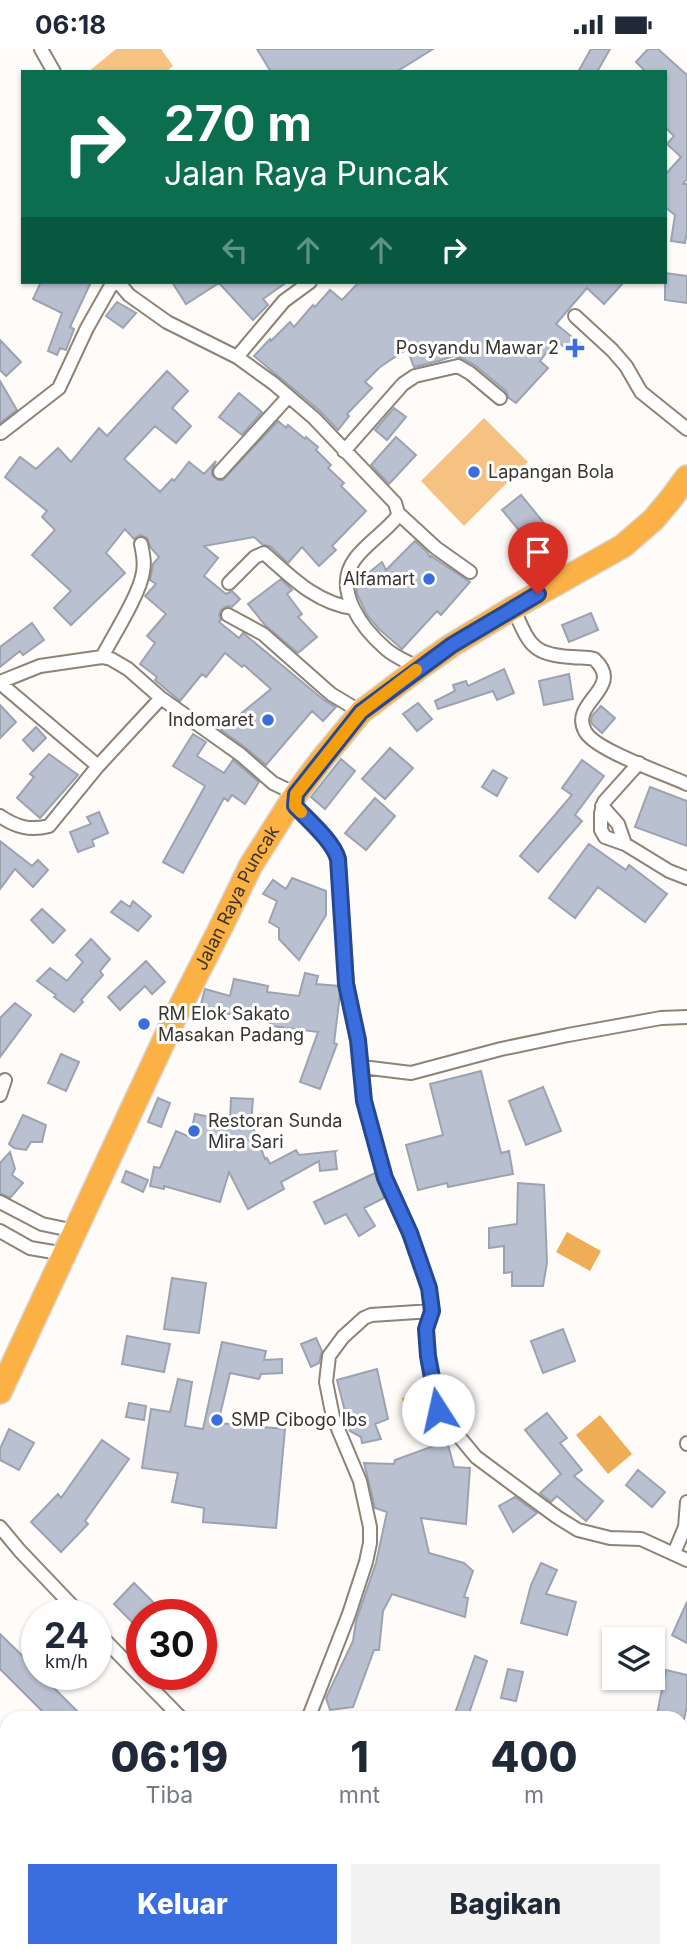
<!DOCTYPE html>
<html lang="id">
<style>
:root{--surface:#fff;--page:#f2f2f3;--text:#1f2937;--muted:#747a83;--accent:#3a6ede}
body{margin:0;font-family:Inter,sans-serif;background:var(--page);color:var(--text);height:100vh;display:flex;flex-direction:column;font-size:26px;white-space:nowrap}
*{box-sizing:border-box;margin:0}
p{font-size:23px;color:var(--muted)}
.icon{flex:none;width:38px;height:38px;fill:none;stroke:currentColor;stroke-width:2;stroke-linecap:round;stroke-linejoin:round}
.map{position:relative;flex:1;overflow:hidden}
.panel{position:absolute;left:0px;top:1662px;width:688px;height:247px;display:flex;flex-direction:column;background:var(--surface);border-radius:21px 21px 0 0;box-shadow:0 2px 5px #0004}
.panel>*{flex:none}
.top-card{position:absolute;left:21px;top:21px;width:646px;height:214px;border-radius:0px;box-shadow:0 2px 5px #0004;background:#0b6e4f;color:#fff;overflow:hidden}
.tools{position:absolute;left:602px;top:1578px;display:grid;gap:14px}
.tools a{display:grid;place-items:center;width:63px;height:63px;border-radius:0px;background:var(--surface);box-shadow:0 2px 5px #0004;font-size:35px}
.speed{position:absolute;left:21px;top:1550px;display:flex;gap:14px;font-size:35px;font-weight:700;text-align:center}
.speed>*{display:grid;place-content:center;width:91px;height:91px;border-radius:50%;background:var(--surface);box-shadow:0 2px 5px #0004;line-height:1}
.speed small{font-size:18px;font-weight:400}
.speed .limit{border:10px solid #d22;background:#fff;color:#111}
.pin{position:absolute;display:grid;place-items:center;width:60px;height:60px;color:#fff;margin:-72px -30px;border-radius:50% 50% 50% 0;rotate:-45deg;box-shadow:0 0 7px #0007}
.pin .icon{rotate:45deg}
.me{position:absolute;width:77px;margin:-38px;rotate:350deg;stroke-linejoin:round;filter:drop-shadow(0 0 5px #0008)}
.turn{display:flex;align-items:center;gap:24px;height:147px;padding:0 28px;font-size:32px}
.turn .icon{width:91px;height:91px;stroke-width:2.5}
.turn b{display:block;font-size:49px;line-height:60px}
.lanes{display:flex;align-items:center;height:66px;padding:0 28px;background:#0003;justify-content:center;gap:35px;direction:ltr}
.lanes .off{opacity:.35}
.eta{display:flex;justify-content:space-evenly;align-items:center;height:119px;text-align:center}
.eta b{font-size:42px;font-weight:800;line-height:49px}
.primary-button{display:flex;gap:14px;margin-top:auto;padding:14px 28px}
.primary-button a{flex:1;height:80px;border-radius:0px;background:var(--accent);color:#fff;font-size:28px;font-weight:800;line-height:80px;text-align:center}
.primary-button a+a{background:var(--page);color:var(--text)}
.status{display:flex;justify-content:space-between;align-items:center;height:49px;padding:0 35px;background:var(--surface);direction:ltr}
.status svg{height:19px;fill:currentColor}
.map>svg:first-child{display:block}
</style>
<div class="status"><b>06:18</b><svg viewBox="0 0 49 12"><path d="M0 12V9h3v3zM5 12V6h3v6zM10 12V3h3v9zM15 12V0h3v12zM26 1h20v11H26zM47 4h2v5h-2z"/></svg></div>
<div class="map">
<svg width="687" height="1909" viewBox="0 0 687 1909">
<rect width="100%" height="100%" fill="#fefbf8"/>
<path fill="#f6c281" d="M116,0H161L173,17L166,23H88Z
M484,369L528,413L464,477L421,432Z"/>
<path fill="#efad55" d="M567,1183L601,1202L590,1222L556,1203Z
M419,1346L425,1377L408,1380L402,1349Z
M600,1366L632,1405L608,1425L576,1386Z"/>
<path fill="#b9c1d0" stroke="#9ba3b1" stroke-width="2" d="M257,0H433L396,23H271Z
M591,0H610L597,23H578Z
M648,0H658L687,26V130L683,135H687V182L685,194L671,192L675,166L665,158V126L681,108L667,95L674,87L665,78V23H646L636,13Z
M665,224L687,227V254L665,251Z
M41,233H91L70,278L74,280L66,301L60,299L57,306L48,302L62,264L33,250Z
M172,233H287L263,250L268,256L253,271L219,234L186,255Z
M359,233H624L604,255L587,239L574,254L556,275L584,298L576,308L556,291L540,312L548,319L516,354L509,349L506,342L476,317L462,309L453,307L439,312L414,318L407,300L380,318L365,333L372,339L347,365L349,367L338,381L320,362L254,307L270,290L271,292L290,273L294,278L313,256L315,258L330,241L342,251Z
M117,253L136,264L123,279L106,267Z
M0,291L21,313L6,327L0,321Z
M167,322L188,342L172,359L191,377L176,394L155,377L124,410L160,443L172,430L174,432L189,413L204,425L216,412L212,421V426L218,431H223L278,372L286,379L288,376L305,390L306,388L318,398L316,401L331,416L328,419L344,434L341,437L366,462L332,497L336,501L319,517L302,498L288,514L270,497L263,496L254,488L204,497L218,509L204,527L226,545L232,542L240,550L232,558L227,557L221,561L219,566L221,571L219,573L239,589L243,584L325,652L336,658L323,672L312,662L266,716L246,699L221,681L271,640L244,616L242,618L225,604L206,628L202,625L180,652L155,631L157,628L140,615L155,594L147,587L166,565L145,547L156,535L150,531L153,515L159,508L151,499L147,489L140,486L134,490L125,480L106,504L125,524L71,576L54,559L71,542L32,506L55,481L42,468L47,462L5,428L20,408L36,420L58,399L71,413L99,379L107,387Z
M0,332L17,361L0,374Z
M239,344L262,363L242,386L219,368Z
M394,359L406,368L387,391L375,381Z
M396,388L416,406L389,435L371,416Z
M521,446L548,479L552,487L519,503L513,491L523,486L502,461Z
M415,492L427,503L430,508L431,507L470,533L441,566L437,562L402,600L379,580L367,566L357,545L356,534L382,513L386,521Z
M281,530L292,541L287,545L302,565L298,568L317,588L298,604L265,576L248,555Z
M591,564L598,581L569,593L562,576Z
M32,574L44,591L23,606L20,602L0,618V598Z
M504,620L514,644L497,651L493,642L438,660L435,652L455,642L453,636L466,632L468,637Z
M569,625L573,650L544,656L539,632Z
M418,654L432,670L417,682L403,665Z
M0,656L16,673L0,689Z
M601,657L615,669L602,684L592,675L591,672L592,667Z
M36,678L46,689L33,702L23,691Z
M193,685L206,693L197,707L224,724L233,711L259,733L245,755L232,746L228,752L224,749L183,824L163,813L205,737L173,717Z
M390,699L413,719L385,750L362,730Z
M49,705L78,726L40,769L17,749L34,728L30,725Z
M341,710L355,722L325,760L311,748Z
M582,711L604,727L575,766L582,772L538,823L520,807L572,746L562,739Z
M493,721L507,729L497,747L482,738Z
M650,738L687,752V797L635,778Z
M375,749L395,767L366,801L345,784Z
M99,763L108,784L92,791L94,797L78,803L70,783L91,775L87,768Z
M0,792L32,817L38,811L48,821L33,838L15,820L0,840Z
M589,795L626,821L629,816L667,845L645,873L598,838L575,869L549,849Z
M292,829L326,842V866L299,911L279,890V879L269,873L277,852L263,845L273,831L286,840Z
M121,852L130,858L133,852L151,867L138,882L111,863Z
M42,860L65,881L53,894L31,871Z
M91,890L110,910L100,922L103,926L81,951L83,953L74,963L54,948L56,946L37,932L50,919L67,932L83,913L76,906Z
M146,912L165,933L152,945L145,937L120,961L108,948Z
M305,924L318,927L316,935L339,937L340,945L334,994L337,995L320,1040L300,1033L318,983L271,977L272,974L200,959L205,940L230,947L234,930L268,937L267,943L299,947Z
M15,954L31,966L0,1008V969Z
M61,1005L79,1013L66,1042L48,1034Z
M481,1022L501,1104L509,1102L513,1125L448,1138L447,1134L418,1141L406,1096L443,1086L430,1035Z
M543,1038L561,1082L526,1096L509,1052Z
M158,1049L170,1054L161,1078L148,1073Z
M231,1049L253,1050L251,1073L265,1110L267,1109L270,1115L296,1101L299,1106L336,1102L335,1103L337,1120L320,1122L319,1112L281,1133L284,1140L248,1160L229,1123L220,1153L164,1137V1140L150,1137L154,1118L160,1119L176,1082L190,1088L195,1065L230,1072Z
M23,1066L46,1076L42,1093H31L26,1101L14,1099L9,1095Z
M10,1103L15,1120L12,1126L23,1134L10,1149L0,1144V1114Z
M126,1122L148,1131L143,1143L122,1133Z
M375,1124L384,1149L364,1159L375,1177L359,1187L346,1165L325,1175L314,1153Z
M518,1134L544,1136L547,1214L543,1237H512V1223L504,1224V1197L489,1199V1179L517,1175Z
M172,1229L206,1234L199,1284L164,1280Z
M563,1280L575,1312L543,1324L531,1292Z
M127,1287L170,1295L164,1323L122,1315Z
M316,1289L322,1302L319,1314L311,1318L301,1295Z
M222,1293L266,1302L264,1311L282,1310V1324L261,1325L259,1330L230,1324L218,1374L285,1380L276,1479L203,1473L204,1459L172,1453L178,1424L142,1419L151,1360L170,1363L178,1330L192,1333L185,1377L203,1380Z
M377,1320L388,1370L375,1375L381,1390L362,1394L361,1388L350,1382L337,1331Z
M129,1354L146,1357L144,1371L126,1368Z
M547,1364L567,1389L560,1394L582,1421L574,1427L603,1452L586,1472L557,1447L551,1453L540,1444L561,1425L525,1381Z
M9,1380L34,1394L19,1421L0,1411V1400Z
M102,1391L129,1410L85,1472L88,1475L61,1503L31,1473L58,1445L61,1449Z
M447,1392L454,1418L470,1419L466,1475L421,1469L429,1504L464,1514L473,1522L464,1548L468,1549L465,1568L392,1545L383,1562L379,1601H374L353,1658L330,1661L326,1649L353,1592L356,1572L376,1514L387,1463L375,1459L364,1414L394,1415L395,1411Z
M638,1421L665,1443L652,1458L626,1436Z
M515,1448L537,1464L513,1483L499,1457Z
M541,1514L557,1521L546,1545L576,1553L567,1586L521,1574L531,1536Z
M134,1534L166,1566H142V1583L114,1555Z
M687,1553V1594L672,1586Z
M0,1585L37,1621V1626H41L85,1670H50L0,1620Z
M475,1607L487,1612L467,1670H453Z
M508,1620L523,1623L516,1652L501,1649Z
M666,1621L687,1626V1657L684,1670H656Z"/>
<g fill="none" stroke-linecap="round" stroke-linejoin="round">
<defs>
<path id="street" d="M41,0L54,23
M118,233L129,246L167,273L237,308L273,334L314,369L395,454L398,464L397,468C385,483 366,495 355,510C332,541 363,580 386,600C395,608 408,613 419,619
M575,267L612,301L626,317L641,343L687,380
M237,308L284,252L310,233
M1,384L59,339L87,279L113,233
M344,402L403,335L415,327L458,317L470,324L500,349
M220,423L288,348
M398,464L436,499L470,523
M229,534L255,508L264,504C291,528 316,554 353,559
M513,559C529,593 530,606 572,608C579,609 586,608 594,610C626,639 569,653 585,682C594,701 666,725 687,735
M228,566L263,585L331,645L361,663
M102,608C113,587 140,545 143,523C145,513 143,505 141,495
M0,633L40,617L102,608L111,610L128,620L161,649L241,706L273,734L296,745L295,757C308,771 333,792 338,810L347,935L358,991L364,1052L385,1129L410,1184L429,1239L432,1262L426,1280L428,1307L437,1361L476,1408L557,1468L578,1481L610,1489L641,1490L687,1511
M0,634L98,717L49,777C30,782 16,778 0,767
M639,714L604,753L601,764V781L605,788L625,795L669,822L687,829
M98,717L161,649
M602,757L618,775L625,795
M362,1018L411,1024L501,1000L568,986L661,969L687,968
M0,1046L5,1031
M0,1153L42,1175L75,1182
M0,1182L30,1199L65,1205
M687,1394V1395
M0,1478L20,1502L81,1566
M674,1504L685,1478L687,1453
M96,1582L182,1670
M308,1670L349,1565L366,1513L370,1494V1478L360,1432L333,1368L326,1333L329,1307L343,1288L364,1269L371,1266L432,1262
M681,1891L687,1890
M438,1902L446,1909"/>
<g id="highway">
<path id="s1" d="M0,1343L174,970L222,876L251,816L296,745L322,710L361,663L419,619L452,596L513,559L623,497L653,471L670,451L687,428"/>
</g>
</defs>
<use href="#street" stroke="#8d8376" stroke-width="16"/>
<use href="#highway" stroke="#d7d6d5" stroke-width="26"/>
<use href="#street" stroke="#fff" stroke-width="12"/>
<use href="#highway" stroke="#fcb145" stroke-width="23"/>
</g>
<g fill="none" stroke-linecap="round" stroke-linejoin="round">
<defs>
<path id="route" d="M438,1361L428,1307L426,1280L432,1262L429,1239L410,1184L385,1129L364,1052L358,991L346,935L338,810C333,792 308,771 295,757L296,745L361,663L452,596L538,545"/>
</defs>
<use href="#route" stroke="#264890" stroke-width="18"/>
<use href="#route" stroke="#3a6ede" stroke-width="12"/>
<path stroke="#f59e0b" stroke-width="12" d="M301,763L295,757L296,745L361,663L416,621"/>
</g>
<g fill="#3a6ede" stroke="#fff" stroke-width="2.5">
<path d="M571.5 288.5h7v7h7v7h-7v7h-7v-7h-7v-7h7z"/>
<circle cx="474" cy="423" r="7"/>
<circle cx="429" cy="530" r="7"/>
<circle cx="268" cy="671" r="7"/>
<circle cx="144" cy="975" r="7"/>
<circle cx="194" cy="1082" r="7"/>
<circle cx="217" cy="1371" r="7"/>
</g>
<g text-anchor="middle" stroke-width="6" stroke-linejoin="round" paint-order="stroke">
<g font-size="18" fill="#39342f" stroke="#fff" text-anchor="start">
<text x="559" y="305" text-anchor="end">Posyandu Mawar 2</text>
<text x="488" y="429">Lapangan Bola</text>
<text x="415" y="536" text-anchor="end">Alfamart</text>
<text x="254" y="677" text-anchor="end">Indomaret</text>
<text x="158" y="971">RM Elok Sakato<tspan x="158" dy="21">Masakan Padang</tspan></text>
<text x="208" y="1078">Restoran Sunda<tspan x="208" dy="21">Mira Sari</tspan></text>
<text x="231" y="1377">SMP Cibogo Ibs</text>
</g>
<g font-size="18" fill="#39342f" stroke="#fff">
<text dy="6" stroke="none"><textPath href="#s1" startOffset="548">Jalan Raya Puncak</textPath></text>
</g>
</g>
</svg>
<div class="tools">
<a><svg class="icon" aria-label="layers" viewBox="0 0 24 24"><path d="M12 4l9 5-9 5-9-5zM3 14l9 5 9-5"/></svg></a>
</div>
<div class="speed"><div>24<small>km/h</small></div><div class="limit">30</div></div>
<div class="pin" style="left:538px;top:545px;background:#d93025"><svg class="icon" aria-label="arrive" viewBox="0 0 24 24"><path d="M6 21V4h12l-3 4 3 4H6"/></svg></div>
<svg class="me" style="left:438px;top:1361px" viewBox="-20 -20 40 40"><circle r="19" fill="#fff"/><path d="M0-13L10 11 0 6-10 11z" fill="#3a6ede"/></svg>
<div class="top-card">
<div class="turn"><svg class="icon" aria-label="right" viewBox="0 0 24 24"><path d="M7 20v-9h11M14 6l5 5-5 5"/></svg><div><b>270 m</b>Jalan Raya Puncak</div></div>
<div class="lanes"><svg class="icon off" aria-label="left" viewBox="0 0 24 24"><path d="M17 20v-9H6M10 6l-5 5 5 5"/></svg><svg class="icon off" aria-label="ahead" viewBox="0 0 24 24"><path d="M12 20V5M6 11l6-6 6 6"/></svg><svg class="icon off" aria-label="ahead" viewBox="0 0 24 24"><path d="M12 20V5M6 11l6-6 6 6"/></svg><svg class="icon" aria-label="right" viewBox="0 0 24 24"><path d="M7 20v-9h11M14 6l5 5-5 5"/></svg></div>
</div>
<section class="panel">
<div class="eta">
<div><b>06:19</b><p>Tiba</p></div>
<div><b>1</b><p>mnt</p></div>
<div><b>400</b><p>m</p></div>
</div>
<div class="primary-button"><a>Keluar</a><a>Bagikan</a></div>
</section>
</div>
